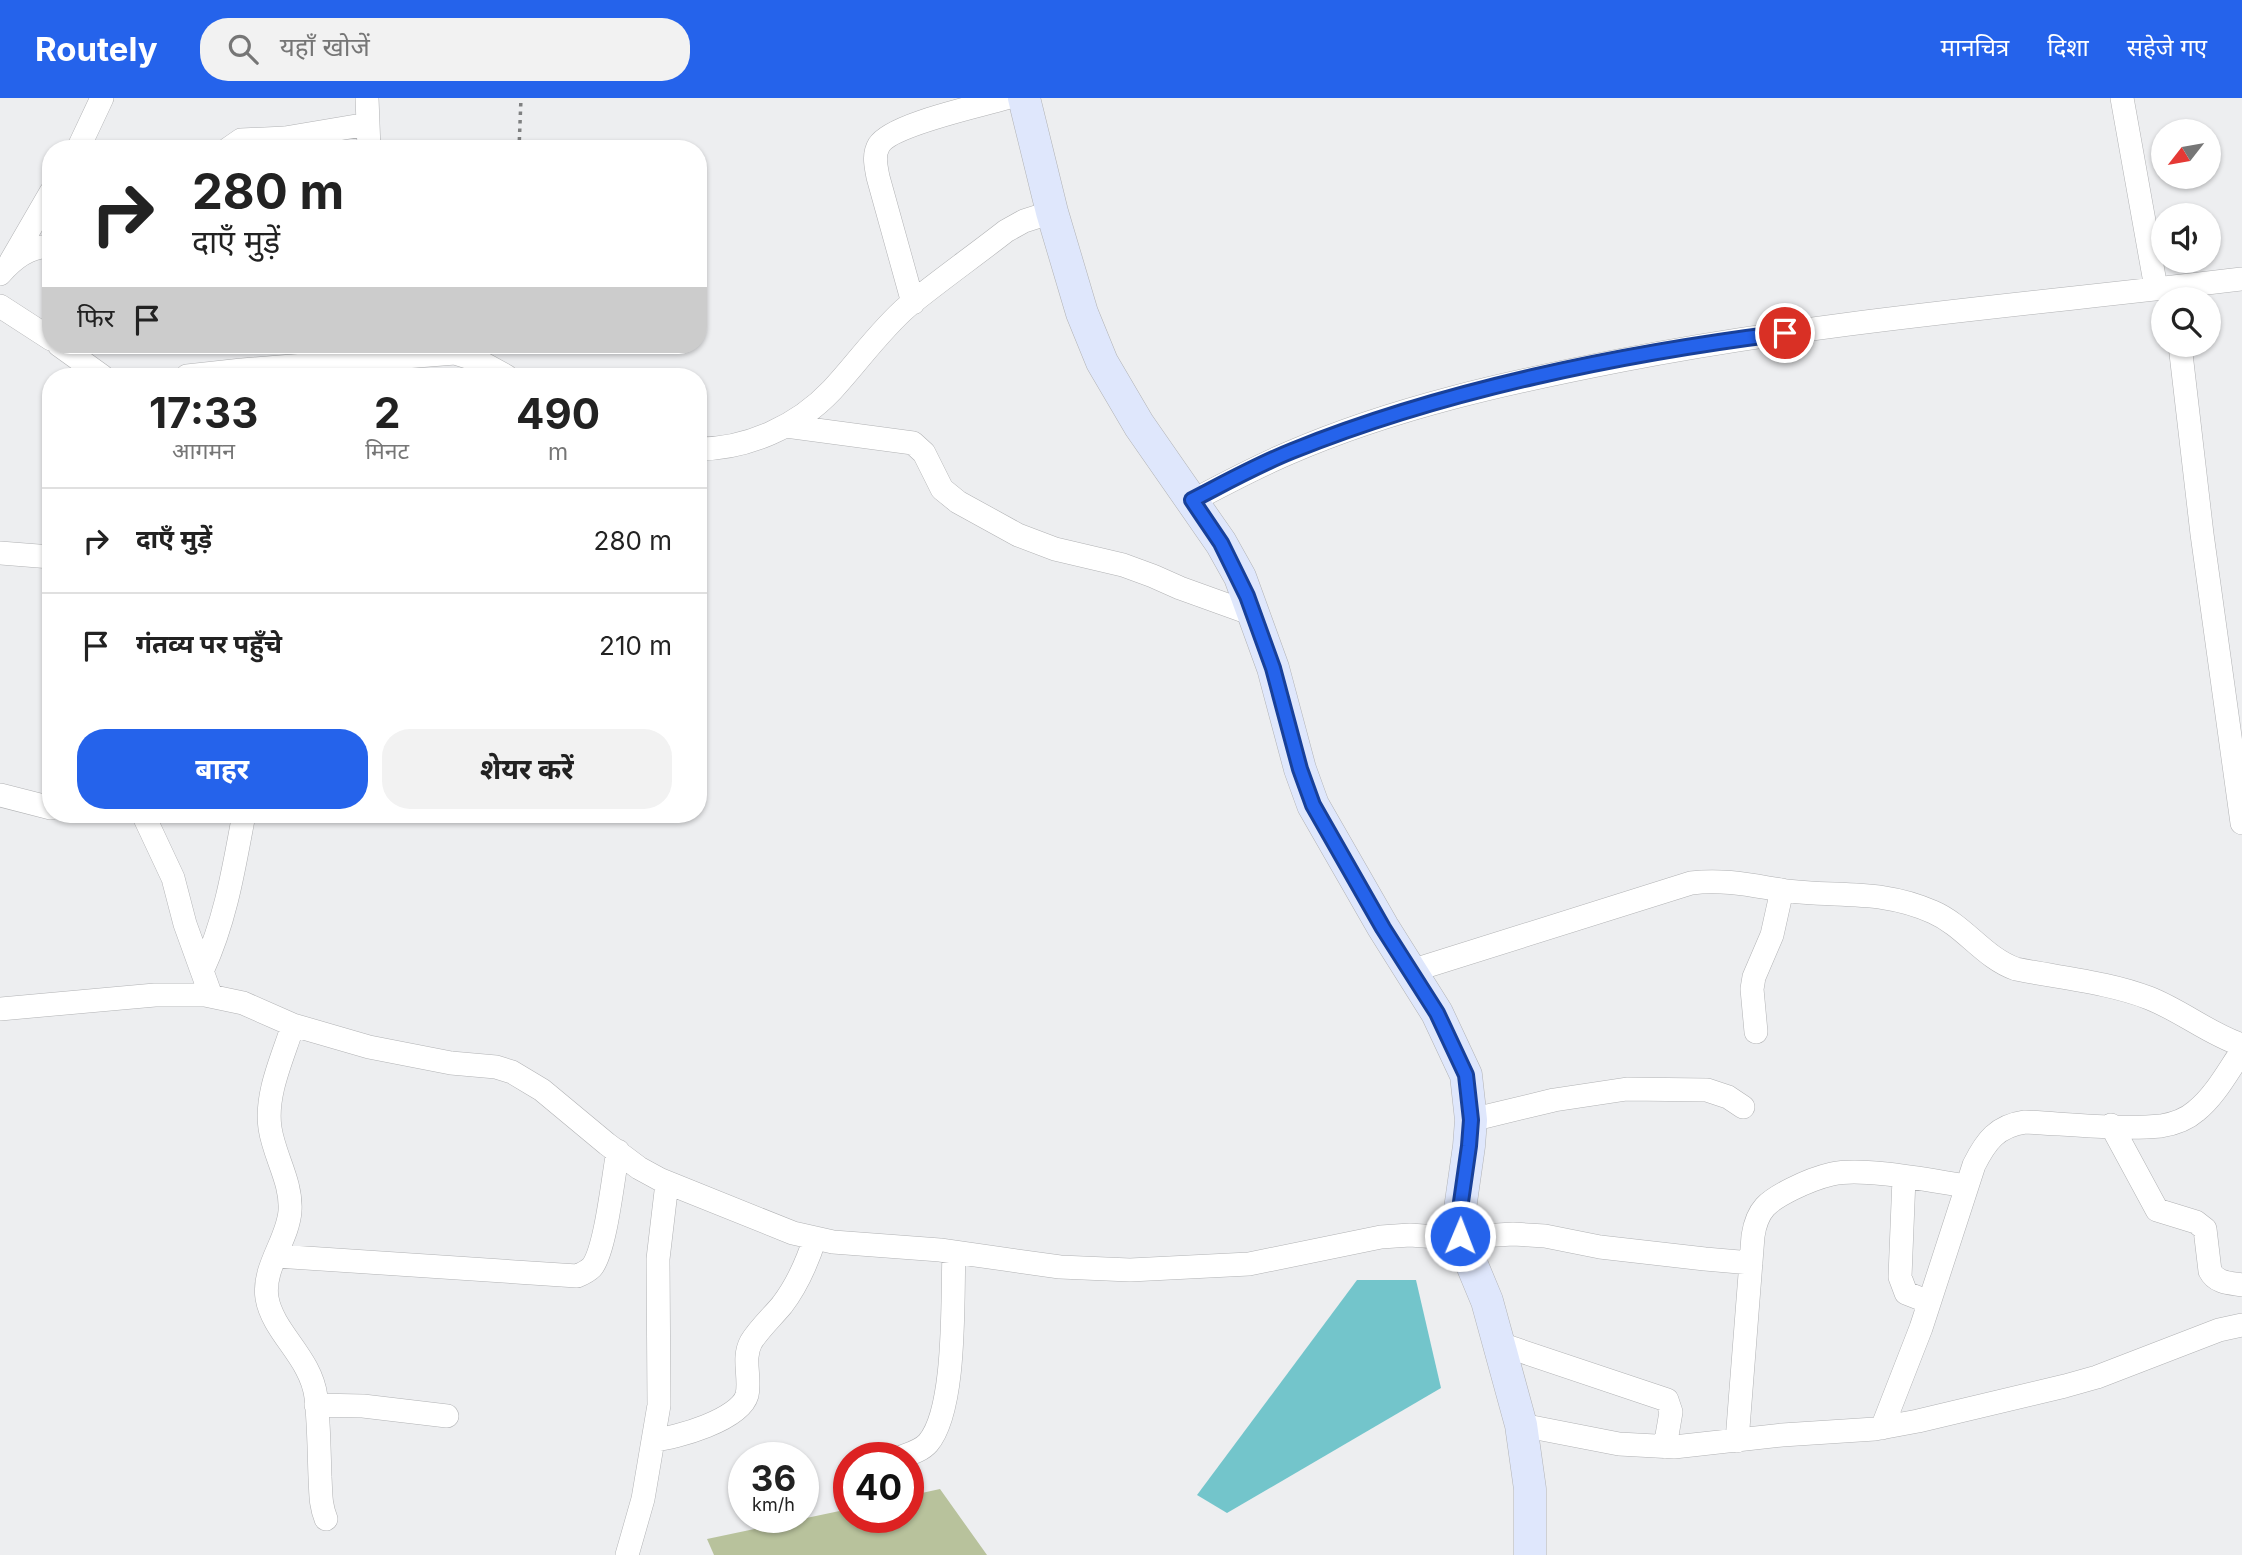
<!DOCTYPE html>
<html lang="hi">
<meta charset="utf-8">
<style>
:root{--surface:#fff;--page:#f2f2f2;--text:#222;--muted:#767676;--line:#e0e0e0;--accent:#2563eb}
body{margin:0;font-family:Inter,"Noto Sans Devanagari",sans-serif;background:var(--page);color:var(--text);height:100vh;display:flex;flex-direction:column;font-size:26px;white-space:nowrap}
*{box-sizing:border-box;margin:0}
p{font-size:23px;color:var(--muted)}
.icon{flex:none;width:38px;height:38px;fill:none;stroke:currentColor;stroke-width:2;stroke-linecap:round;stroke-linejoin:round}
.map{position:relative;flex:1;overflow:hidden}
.sheet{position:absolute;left:42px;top:270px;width:665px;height:455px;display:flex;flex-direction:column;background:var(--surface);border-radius:28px;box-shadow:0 2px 5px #0004}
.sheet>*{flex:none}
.guide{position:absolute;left:42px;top:42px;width:665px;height:214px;border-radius:28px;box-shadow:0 2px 5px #0004;background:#fff;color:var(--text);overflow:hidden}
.needle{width:46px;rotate:239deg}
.tools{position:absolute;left:2151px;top:21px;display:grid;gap:14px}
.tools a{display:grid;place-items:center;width:70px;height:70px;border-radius:50%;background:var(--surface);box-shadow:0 2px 5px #0004;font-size:35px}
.speed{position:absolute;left:728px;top:1344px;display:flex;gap:14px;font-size:35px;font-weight:700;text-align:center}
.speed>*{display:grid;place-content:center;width:91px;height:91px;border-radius:50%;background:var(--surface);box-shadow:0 2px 5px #0004;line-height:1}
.speed small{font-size:18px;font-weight:400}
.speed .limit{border:10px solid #d22;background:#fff;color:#111}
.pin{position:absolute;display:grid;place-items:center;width:60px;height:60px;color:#fff;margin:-30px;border:4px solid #fff;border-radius:50%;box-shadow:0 2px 7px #0007}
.me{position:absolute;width:77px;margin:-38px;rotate:1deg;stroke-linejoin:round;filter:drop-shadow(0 0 5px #0008)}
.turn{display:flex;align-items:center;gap:24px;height:147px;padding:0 35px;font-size:32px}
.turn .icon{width:91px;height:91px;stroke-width:2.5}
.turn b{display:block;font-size:49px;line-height:60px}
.then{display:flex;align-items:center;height:66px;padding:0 35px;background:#0003;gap:14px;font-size:26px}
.eta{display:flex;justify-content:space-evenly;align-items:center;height:119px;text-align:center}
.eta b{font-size:42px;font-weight:700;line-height:49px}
.action{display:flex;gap:14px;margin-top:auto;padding:14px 35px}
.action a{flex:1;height:80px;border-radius:28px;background:var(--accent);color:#fff;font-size:28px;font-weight:700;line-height:80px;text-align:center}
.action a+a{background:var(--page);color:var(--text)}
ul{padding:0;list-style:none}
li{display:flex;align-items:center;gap:21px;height:105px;padding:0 35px;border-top:2px solid var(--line)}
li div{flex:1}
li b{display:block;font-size:26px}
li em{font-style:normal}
header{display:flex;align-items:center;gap:42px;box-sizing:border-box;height:98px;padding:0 35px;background:var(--accent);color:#fff}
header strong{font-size:33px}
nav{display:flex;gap:38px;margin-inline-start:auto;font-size:24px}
.search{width:490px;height:63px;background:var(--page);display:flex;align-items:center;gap:18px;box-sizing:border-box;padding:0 24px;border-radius:28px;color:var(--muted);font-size:26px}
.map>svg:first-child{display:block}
</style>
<header>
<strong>Routely</strong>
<div class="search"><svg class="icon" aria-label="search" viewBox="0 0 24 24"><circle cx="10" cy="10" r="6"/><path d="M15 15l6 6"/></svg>यहाँ खोजें</div>
<nav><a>मानचित्र</a><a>दिशा</a><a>सहेजे गए</a></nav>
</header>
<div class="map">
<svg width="2242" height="1457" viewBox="0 0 2242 1457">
<rect width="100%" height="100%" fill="#edeef0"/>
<path fill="#b8c29c" d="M940,1391L987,1457H714L707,1441L849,1411V1419H908V1398Z"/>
<path fill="#73c5cb" d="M1357,1182H1416L1441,1290L1227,1415L1197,1397Z"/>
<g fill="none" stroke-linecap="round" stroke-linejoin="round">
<defs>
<path id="street" d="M367,0L369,51
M2122,0L2156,190
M78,51L102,0
M228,51L241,42L285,40L368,26
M11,163L51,94
M0,176C13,161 30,147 51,149
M913,205L878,79C876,68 873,57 879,47C892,26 980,8 1006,0
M0,208L51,241
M59,247L102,278
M2180,247L2202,436L2242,725
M187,278L242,272L455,255L477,262L506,278
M786,328L913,345L924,355L942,391L958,404L1018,437L1055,451L1123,467L1153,478L1180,490L1255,517
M698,351C748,351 798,328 832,292C858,264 880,232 908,208C940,182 974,158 1006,133L1024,123L1052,114
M1192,403C1224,386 1256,369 1289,355C1395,309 1510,284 1623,262C1828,222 2036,206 2242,181
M0,455L51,459
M0,697L51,710
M143,716L173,780L185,826L211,898
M203,871C226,821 234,769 244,716
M1411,873L1691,785C1723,781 1750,787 1781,792C1835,800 1880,790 1933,814C1965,828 1984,860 2016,871C2060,880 2108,884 2149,900C2182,913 2209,936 2242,947
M0,911L155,897H205L243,905L293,927L369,949L451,965L496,969L512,974L542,992L607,1046L639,1070L661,1082L793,1135L833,1144L940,1152L1060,1169L1130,1172L1249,1166L1381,1139L1410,1137L1450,1140L1513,1136L1545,1138L1600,1149L1705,1161L1751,1165
M293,927C283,959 265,996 270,1030C274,1058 292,1084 290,1113C288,1142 262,1170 267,1200C273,1235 311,1259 316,1299C319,1326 319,1353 320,1379C321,1395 320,1406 326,1421
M1756,934L1752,891L1754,879L1772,837L1782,792
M1471,1022L1554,1002L1627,991L1707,992L1728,999L1743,1009
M2111,1027L2157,1112L2196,1124L2205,1131L2210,1173C2216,1185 2230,1185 2242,1187
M1904,1080L1900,1179L1906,1195L1929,1204
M276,1158L577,1178C582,1176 588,1173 592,1169C606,1151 613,1079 618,1053
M1500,1246L1667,1302L1671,1314L1665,1349
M316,1307L363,1308L447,1318
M1521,1327L1619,1346L1674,1349L1782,1337L1875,1331L1918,1323L2065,1288L2097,1279L2219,1232L2242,1227
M1882,1330L1921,1230L1974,1067C1986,1043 1997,1028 2025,1024C2067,1026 2121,1032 2161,1028C2173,1026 2187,1021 2196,1013C2215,998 2228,973 2242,953
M654,1342C676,1340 740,1322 747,1297C751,1280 742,1261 751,1244C759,1231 772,1219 782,1207C798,1186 807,1165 815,1140
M1737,1343L1753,1138C1757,1111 1768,1103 1792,1091C1804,1085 1819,1079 1832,1076C1864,1069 1932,1083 1967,1088
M899,1360C909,1356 921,1353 928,1345C957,1311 952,1199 954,1154
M627,1457L643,1401L659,1307L658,1161L667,1085"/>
<path id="secondary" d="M1024,0L1052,114L1082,215L1102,264L1139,327L1221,445L1240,479L1273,570L1300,671L1313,707L1383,829L1437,915L1466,977L1471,1022L1469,1048L1459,1118L1460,1138L1487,1203L1521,1327L1530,1391V1457"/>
</defs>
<use href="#street" stroke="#b1b2b4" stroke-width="24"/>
<use href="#secondary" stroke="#b1b2b4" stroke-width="33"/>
<path stroke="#7f8081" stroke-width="3.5" stroke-dasharray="3.5 5" stroke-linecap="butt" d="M519,51L521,0"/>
<use href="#street" stroke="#fff" stroke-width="23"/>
<use href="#secondary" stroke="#dfe7fc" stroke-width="32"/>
</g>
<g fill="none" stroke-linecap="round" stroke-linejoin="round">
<defs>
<path id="route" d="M1460,1138L1459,1118L1469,1048L1471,1022L1466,977L1437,915L1383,830L1313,707L1300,671L1273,570L1247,498L1221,445L1192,402C1225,385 1257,367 1292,353C1443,292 1623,255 1785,235"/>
</defs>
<use href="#route" stroke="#184099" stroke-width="18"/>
<use href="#route" stroke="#2563eb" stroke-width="12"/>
</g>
</svg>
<div class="tools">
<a><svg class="needle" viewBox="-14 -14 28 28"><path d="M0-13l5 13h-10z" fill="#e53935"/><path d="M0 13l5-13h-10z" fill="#767676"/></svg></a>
<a><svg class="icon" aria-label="sound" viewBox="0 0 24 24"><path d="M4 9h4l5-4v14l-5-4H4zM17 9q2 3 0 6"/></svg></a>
<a><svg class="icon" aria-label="search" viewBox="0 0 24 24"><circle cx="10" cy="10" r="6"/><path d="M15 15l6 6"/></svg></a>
</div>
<div class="speed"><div>36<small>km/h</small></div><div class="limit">40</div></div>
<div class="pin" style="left:1785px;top:235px;background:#d93025"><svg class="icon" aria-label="arrive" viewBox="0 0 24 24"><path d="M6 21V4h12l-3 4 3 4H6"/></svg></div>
<svg class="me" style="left:1460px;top:1138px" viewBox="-20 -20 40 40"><circle r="17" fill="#2563eb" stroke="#fff" stroke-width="3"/><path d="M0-11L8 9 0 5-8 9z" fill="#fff"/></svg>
<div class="guide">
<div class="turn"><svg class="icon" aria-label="right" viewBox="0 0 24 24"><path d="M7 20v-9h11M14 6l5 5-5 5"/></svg><div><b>280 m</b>दाएँ मुड़ें</div></div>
<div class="then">फिर<svg class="icon" aria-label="arrive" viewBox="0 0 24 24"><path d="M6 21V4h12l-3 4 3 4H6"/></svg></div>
</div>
<section class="sheet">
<div class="eta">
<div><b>17:33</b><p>आगमन</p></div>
<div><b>2</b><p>मिनट</p></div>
<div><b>490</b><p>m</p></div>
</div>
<ul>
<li><svg class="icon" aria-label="right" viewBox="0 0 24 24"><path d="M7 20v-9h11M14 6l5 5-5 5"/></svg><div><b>दाएँ मुड़ें</b></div><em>280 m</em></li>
<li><svg class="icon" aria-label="arrive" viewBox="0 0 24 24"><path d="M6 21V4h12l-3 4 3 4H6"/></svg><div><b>गंतव्य पर पहुँचे</b></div><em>210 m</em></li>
</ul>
<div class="action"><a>बाहर</a><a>शेयर करें</a></div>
</section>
</div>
